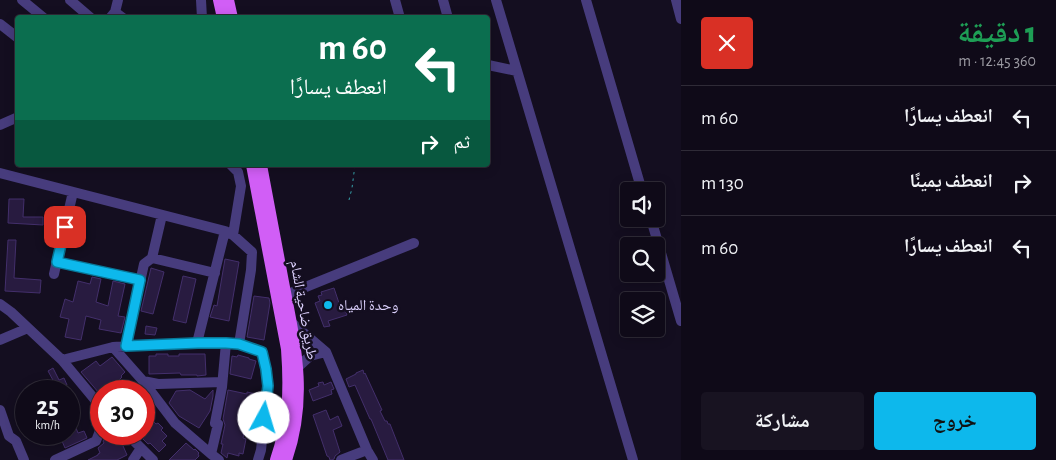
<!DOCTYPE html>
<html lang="ar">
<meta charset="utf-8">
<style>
:root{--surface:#0f0a18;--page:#181321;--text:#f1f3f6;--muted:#9b9aa2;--line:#2f2b37;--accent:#0db8ec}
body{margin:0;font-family:"Alegreya Sans","Noto Naskh Arabic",sans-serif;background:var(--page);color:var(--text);direction:rtl;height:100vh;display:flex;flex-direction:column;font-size:19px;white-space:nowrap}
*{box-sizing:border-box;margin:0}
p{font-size:16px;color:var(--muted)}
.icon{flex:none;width:28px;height:28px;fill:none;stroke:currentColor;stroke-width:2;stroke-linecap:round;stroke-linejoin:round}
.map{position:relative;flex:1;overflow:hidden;direction:ltr}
.sheet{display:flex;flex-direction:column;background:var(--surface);width:375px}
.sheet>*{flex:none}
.banner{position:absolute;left:15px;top:15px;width:475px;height:152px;border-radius:5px;box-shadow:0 2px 12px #0003,0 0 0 1px var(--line);direction:rtl;background:#0b6e4f;color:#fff;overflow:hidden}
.controls{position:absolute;left:620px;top:182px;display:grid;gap:10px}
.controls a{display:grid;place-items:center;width:45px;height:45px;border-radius:5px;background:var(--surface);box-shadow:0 2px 12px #0003,0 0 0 1px var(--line);font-size:25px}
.speed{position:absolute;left:15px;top:380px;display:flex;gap:10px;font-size:25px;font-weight:700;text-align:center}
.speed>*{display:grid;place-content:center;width:65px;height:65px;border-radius:50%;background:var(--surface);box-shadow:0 2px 12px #0003,0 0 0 1px var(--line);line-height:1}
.speed small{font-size:12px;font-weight:400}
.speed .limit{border:8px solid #d22;background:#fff;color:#111}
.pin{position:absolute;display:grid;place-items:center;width:42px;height:42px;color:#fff;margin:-21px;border-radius:10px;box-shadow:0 2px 8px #0006}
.me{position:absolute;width:55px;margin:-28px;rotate:6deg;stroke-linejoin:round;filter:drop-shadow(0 0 4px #0008)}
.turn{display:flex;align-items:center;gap:18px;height:105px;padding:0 20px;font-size:22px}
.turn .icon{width:65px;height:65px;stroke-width:2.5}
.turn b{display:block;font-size:35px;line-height:42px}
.then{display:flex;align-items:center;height:48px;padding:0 20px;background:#0003;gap:10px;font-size:19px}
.round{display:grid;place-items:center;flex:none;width:52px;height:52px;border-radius:5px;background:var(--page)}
.overview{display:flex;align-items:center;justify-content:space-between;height:85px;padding:0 20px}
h1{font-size:30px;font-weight:800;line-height:38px;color:#1e9e55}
.primary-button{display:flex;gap:10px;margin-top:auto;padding:10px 20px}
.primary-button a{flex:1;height:58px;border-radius:5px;background:var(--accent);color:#111;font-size:20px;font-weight:800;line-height:58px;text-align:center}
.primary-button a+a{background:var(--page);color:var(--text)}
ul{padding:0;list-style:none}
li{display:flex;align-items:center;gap:15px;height:65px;padding:0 20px;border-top:1px solid var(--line)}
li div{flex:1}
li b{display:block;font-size:19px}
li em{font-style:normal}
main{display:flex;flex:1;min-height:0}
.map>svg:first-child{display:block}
</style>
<main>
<section class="sheet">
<div class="overview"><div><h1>1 دقيقة</h1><p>360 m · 12:45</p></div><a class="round" style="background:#d93025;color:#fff"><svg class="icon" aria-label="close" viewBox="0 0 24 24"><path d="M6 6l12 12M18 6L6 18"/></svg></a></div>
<ul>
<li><svg class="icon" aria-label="left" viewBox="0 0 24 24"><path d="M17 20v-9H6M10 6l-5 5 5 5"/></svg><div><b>انعطف يسارًا</b></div><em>60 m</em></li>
<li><svg class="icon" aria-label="right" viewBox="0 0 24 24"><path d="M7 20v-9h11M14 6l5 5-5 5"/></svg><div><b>انعطف يمينًا</b></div><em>130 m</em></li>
<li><svg class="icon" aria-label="left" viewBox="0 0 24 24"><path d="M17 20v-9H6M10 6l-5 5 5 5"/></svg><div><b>انعطف يسارًا</b></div><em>60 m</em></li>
</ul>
<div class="primary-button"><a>خروج</a><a>مشاركة</a></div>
</section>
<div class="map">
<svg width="681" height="460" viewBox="0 0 681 460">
<rect width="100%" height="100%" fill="#140e20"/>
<path fill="#281b40" stroke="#432f6b" d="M9,199H24L23,217H43V225L8,223Z
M8,240H16L14,278L41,280L40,293L5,291Z
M225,259L239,262L229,321L210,317L214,305L217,306Z
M151,268L164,272L153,314L141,311Z
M183,276L196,279L186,323L173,320Z
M92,277L101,279L96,302L108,306L113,281L125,284L118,316L125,317L121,333L99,329L101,320L86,316L81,340L65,337L69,319L60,317L65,299L73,302L78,281L90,284Z
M334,288L340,306L343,305L347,315L328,321L330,326L324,327L315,303L320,301L318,296L322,295L321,292Z
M254,296L269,298L270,303L264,340L247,337Z
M146,326L157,328L155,335L145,334Z
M156,354H168V356H179V354H205L206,375L197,376V375H181L180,373L149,374V356H156Z
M238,355L249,358V359L256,361L251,379L230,374L232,356L237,357Z
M112,357L125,372L121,376L122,377L119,380L123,384L122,386L127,391H100L99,393L81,372L96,361L100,366Z
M53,368L59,380L64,378L67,385L56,390L52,383L54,382L48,371Z
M363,370L364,374L365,373L382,410L380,411L385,421H387L388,424H390L404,460H388L371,419H370L355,385L349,387L346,379L356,374V373Z
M323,382L324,385L331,382L334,389L331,390L332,394L313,401L309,390L319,386L318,383Z
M190,390L205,399L213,390V396L210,411L199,428L179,416L169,403L176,391Z
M228,390L247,394V392L256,394L254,401H257L256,405H258L253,425L246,424L243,438L246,439L243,454L239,453V456L228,453L227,458L221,453L223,444H221L225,425L223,419Z
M69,392L73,402L75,401L79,408L69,413Z
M326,410L330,420L338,416L342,426L333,430L340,452L335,456L334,459L332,460H330L329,457L327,456L313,415Z
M69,414L75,429L76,428L78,433L84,431L87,438L65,448L59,434H69Z
M150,418L156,424L158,423L163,428L161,430L167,436L162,441L166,445L159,452L150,443L148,444L141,437L144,434V425Z
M108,434H113L120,439L127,455L117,460H88L98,455V454L100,453L98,448L104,443L103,441L105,438L109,436Z
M186,443L194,450L195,449L199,453L198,454L199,456L195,460H169Z"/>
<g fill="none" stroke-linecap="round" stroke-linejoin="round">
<path stroke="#35a3ac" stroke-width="1" stroke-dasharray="2.5 4" stroke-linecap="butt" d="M349,200L352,188L355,165"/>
<path stroke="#473c7d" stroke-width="10" d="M22,0L44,18
M70,0L91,18
M201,0L202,18
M395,0L400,18
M443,0L448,18
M496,0L633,460
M586,0L642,191
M676,0L681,19
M115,12L123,18
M110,18L115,12L118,0
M0,24L18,38
M488,65L517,71
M0,125L18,117
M231,165L238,172L241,186L233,235
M0,173L225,231L233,235L252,252L251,270L239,344
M651,219L681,321
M152,258L162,215
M57,262L140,280
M54,274L73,192
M286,295L414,243
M0,304L11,312L62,360L101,407
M291,322L326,352L367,450L373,460
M0,340L28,328
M197,343L225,231
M126,346L144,264L152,258L215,273
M113,347L143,381L175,423L211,454
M62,360L113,347L143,345L197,343H226L239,344L262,352L266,369L268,386L261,450L258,460
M298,367L310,356L326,352
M143,381L158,384L222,382
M0,410L9,436L16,441L24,460
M127,434L153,460
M55,460L96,441L101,428
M133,460L141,448
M219,460L211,454L218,424L215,423L222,387L226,343
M341,460L367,450"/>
<path stroke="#d15ef6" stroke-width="12" d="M219,0L223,18
M228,0L232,18
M252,165L287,349C290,389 289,422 276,460
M261,165C268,204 276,243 283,282C295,344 308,398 286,460"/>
</g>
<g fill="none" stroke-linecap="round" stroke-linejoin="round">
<defs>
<path id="route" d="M65,227L57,262L140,280L126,346L198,343H226L239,344L262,352L266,369L268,386L264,418"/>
</defs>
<use href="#route" stroke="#087899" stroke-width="12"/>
<use href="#route" stroke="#0db8ec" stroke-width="9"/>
</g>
<circle fill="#0db8ec" stroke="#140e20" stroke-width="2" cx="328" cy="305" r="5"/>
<g text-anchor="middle" stroke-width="5" stroke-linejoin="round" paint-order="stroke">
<g font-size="15" fill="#dbd0fc" stroke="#140e20" text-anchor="start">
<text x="338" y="310">وحدة المياه</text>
</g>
<g font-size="15" fill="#dbd0fc" stroke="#140e20">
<text transform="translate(304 310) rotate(80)" y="5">طريق ضاحية الشام</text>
</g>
</g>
</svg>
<div class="controls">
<a><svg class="icon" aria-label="sound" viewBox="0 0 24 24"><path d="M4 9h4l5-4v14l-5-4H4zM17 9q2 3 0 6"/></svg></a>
<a><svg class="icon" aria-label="search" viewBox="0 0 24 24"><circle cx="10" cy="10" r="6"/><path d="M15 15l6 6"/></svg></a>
<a><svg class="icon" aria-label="layers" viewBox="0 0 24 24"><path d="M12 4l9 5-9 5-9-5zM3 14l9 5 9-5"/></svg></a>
</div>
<div class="speed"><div>25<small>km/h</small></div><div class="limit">30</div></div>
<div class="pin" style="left:65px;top:227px;background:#d93025"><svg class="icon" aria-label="arrive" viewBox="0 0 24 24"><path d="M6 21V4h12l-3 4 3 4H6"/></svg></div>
<svg class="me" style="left:264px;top:418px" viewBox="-20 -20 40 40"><circle r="19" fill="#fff"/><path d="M0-13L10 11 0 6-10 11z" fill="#0db8ec"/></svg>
<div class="banner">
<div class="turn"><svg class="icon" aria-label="left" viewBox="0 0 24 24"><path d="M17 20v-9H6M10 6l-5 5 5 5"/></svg><div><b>60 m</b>انعطف يسارًا</div></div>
<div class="then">ثم<svg class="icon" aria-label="right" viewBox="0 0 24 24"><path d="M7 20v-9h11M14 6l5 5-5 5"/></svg></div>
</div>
</div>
</main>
